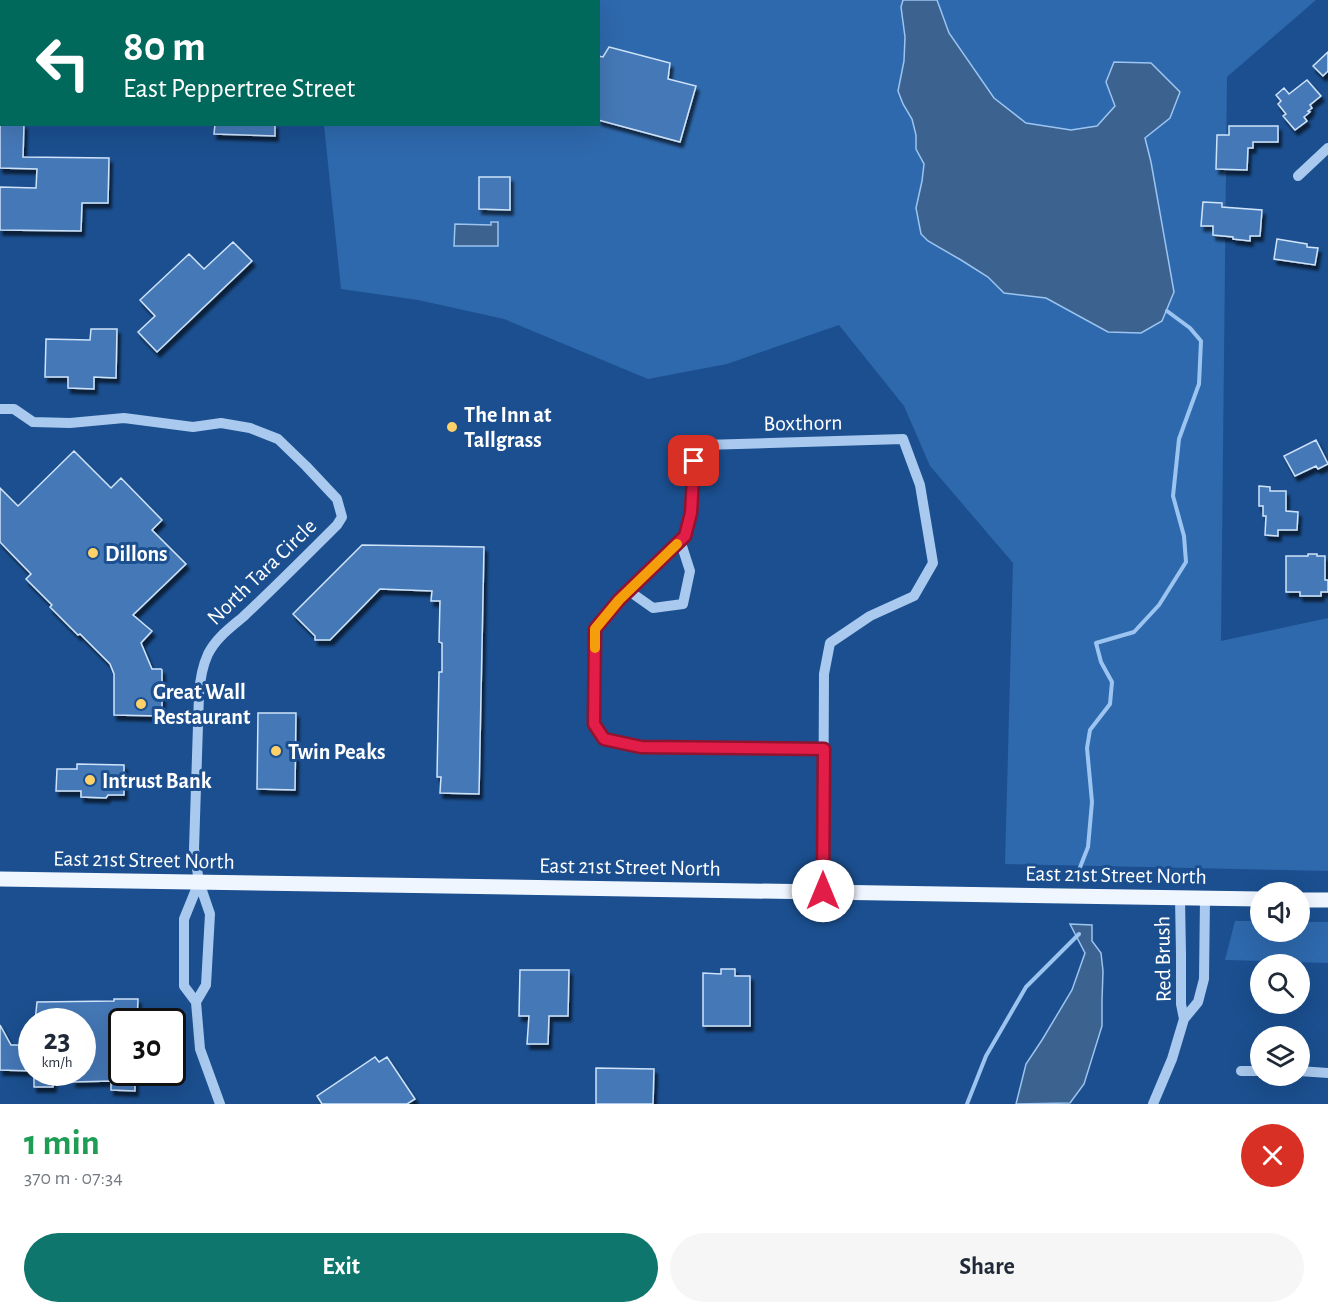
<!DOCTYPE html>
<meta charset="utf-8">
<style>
:root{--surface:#fff;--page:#f6f6f7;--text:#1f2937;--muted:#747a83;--accent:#0f766e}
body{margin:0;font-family:"Alegreya Sans",sans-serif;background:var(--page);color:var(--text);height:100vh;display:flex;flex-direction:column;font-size:22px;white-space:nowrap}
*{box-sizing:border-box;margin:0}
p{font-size:20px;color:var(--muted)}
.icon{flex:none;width:33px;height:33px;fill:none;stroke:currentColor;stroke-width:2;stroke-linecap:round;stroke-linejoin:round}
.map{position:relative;height:1104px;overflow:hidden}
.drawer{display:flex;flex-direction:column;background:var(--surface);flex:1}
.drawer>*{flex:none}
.banner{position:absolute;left:0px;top:0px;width:600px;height:126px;box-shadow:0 6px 24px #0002;background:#00695c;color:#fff;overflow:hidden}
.tools{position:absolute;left:1250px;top:882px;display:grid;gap:12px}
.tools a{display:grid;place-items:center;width:60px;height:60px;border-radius:50%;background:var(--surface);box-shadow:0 6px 24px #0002;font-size:30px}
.speed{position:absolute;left:18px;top:1008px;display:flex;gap:12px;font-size:30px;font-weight:700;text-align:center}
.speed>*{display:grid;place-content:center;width:78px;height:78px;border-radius:50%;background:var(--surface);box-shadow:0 6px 24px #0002;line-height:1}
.speed small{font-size:15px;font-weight:400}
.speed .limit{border:3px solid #111;border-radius:9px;background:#fff;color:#111}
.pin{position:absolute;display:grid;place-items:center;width:51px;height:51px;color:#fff;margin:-26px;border-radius:12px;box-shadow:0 3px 9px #0006}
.me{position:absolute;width:66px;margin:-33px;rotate:0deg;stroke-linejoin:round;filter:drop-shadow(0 0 4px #0008)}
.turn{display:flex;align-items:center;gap:21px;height:126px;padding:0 24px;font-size:27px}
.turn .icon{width:78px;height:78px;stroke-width:2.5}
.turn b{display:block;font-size:42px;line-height:51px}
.round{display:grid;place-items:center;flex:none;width:63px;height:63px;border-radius:32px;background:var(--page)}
.head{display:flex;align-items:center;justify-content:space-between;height:102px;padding:0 24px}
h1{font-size:36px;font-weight:700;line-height:45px;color:#1e9e55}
.cta{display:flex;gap:12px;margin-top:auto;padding:12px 24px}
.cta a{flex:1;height:69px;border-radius:36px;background:var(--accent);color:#fff;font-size:24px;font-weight:700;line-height:69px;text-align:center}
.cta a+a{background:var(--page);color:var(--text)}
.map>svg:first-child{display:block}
</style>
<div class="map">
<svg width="1328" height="1104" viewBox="0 0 1328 1104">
<defs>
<filter id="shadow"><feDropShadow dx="3" dy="5" stdDeviation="1.5" flood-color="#0009"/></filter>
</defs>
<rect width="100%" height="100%" fill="#1b4f8f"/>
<path fill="#2e69ad" d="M148,0H1316L1227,77L1221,641L1328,618V871L1005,864L1013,563L930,466L904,406L839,325L727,364L648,379L504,319L418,300L341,289L324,125L598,124V2H151Z
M1235,921H1260V932H1299V922H1328V963L1225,960Z"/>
<path fill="#3c6290" stroke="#9cc4f0" stroke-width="1.5" d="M903,0H937L949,33L994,98L1026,123L1071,130L1097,126L1115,106L1106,82L1114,62L1151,63L1180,92L1170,118L1145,138L1151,162L1174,292L1162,321L1141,333L1108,332L1046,298L1004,293L988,277L961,260L928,241L921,234L916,208L922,181L924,164L916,149V135L912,119L903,104L898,91L904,61L905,37L901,7Z
M491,222H498V246H454L455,224L491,225Z
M1070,924L1092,925V941L1101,953L1103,971L1102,1001V1026L1084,1084L1070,1103L1016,1104L1026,1064L1042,1040L1072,990L1085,953Z"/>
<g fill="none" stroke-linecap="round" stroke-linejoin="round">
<path stroke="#9cc4f0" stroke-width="4" d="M1079,870L1088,847L1092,802L1087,748L1090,730L1110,704L1112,682L1101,662L1096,643L1134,632L1159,605L1186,562L1184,536L1173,496L1179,439L1199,384L1201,341L1190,328L1167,311
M967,1104L986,1056L1026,987L1079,934"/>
</g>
<path fill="#4478b7" stroke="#cfe3fa" stroke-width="1.5" filter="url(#shadow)" d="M609,47L670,63L668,79L696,86L680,142L598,120V56L603,57Z
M1328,52V71L1323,76L1313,66Z
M1307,80L1321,96L1310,105L1312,108L1308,111L1310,112L1304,117L1307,121L1295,130L1283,116L1286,114L1278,104L1281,101L1276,95L1284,88L1289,94Z
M0,124H24L23,157L109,158L108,203H82L81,231L0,230V187L36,188L37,169L0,168Z
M215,124H275V136L214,134Z
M1229,126H1278V142H1253V148H1248L1247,170L1216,169L1217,135H1229Z
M479,177H510V210L479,209Z
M1203,202L1222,203V207L1262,210L1260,236H1250V241L1233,239V237L1213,235V226H1201Z
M1277,239L1307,244V247L1318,248L1315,265L1274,259Z
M233,242L252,261L157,352L138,332L155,316L140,300L189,254L204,269Z
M91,329H117L116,378L94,377V389L68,388V377H45L46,339L90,340Z
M1316,440L1328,464L1318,469L1316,466L1295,476L1284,456Z
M74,451L111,488L121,478L162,520L152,530L186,564L133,615L152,631L141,643L152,669H161L162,670V714L160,716L114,715V674L110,664L80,634L78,635L50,607L52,605L26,579L31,574L0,542V488L18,506Z
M1259,486L1270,487V491H1286V511L1298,512L1297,530H1278V536L1265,535L1266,516H1263V506H1259Z
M362,545L484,547L479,794L440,793L441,777H437L439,672H442V643L439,642L440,601H431L432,591L380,589L330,640H315V636L293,614Z
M1308,554H1317V556H1325V580H1328V592H1321V596H1300V592H1286V556H1308Z
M258,713H296L295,790L257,789Z
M77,764L124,765V795H108L106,798L81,797V791H56L57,769H77Z
M721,969H735V976H750V1026H703V973L721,974Z
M520,970H569L568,1016H549L548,1044H527L529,1016H519Z
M114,999H138L137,1022H122V1072H135V1091L111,1090V1081L73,1082L74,1072H82V1022H35L37,1002L114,1001Z
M0,1025L11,1045H32V1071L0,1070Z
M375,1057L379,1062L387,1057L415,1099L407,1104H322L317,1096Z
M596,1068L654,1069L653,1104H596Z
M34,1072H53V1087H34Z"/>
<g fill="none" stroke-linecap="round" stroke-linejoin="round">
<path stroke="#a9c9ee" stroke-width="10" d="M1298,176L1328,148
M0,409H14L33,422L70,423L124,418L193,427L221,423L250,428L278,439L306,466L337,499L342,517L337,525C306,556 275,587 243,617C230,628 216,638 208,654C202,667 200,680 199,694L194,849L199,882L210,914L206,985L196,1002
M629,591L653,608L683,604L690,571L680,540
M199,882L184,919V986L196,1002L200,1049L220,1104
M823,891L824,674L830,643L870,616L914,596L933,563L920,485L903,439L704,445L694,461L691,513L685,536L619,600L595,629L594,724L604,739L641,747L824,749
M1180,898L1181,954V1004L1184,1019
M1241,1071H1260
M1299,1071L1328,1073
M1153,1104L1172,1059L1184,1019L1198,1002L1204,979L1205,898"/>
<path stroke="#f0f6ff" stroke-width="15" d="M0,879L1260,899
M1299,900H1328"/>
</g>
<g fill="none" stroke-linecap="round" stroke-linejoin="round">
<defs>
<path id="route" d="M694,461L691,513L685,536L619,600L595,629L594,724L604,739L641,747L824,749L823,891"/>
</defs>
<use href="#route" stroke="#92132f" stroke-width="15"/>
<use href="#route" stroke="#e11d48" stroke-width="10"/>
<path stroke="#f59e0b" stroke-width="10" d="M595,648V629L619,600L677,544"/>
</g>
<g fill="#ffd166" stroke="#1b4f8f" stroke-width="2">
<circle cx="452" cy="427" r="6"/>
<circle cx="93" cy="553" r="6"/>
<circle cx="141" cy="704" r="6"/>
<circle cx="276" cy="751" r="6"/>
<circle cx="90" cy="780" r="6"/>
</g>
<g text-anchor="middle" stroke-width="6" stroke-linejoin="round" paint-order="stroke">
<g font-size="22" font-weight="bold" fill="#fff" stroke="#1b4f8f" text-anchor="start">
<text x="464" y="422">The Inn at<tspan x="464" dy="25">Tallgrass</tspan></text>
<text x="105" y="561">Dillons</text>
<text x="153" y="699">Great Wall<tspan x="153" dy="25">Restaurant</tspan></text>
<text x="288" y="759">Twin Peaks</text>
<text x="102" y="788">Intrust Bank</text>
</g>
<g font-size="22" fill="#fff" stroke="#1b4f8f">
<text transform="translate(803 422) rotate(-1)" y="8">Boxthorn</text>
<text transform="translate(261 571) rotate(-44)" y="8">North Tara Circle</text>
<text transform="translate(144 859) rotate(1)" y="8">East 21st Street North</text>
<text transform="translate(630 866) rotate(1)" y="8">East 21st Street North</text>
<text transform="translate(1116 874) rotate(1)" y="8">East 21st Street North</text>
<text transform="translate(1162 959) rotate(-91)" y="8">Red Brush</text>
</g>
</g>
</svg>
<div class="tools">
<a><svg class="icon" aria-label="sound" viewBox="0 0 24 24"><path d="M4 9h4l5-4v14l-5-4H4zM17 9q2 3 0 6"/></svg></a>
<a><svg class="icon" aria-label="search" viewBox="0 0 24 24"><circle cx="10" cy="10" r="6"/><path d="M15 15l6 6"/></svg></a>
<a><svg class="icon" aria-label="layers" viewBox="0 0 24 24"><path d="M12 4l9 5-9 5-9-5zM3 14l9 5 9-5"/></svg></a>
</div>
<div class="speed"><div>23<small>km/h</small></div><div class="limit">30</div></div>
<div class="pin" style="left:694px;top:461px;background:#d93025"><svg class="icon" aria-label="arrive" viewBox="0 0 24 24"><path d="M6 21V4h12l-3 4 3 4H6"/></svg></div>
<svg class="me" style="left:823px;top:891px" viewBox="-20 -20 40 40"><circle r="19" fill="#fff"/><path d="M0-13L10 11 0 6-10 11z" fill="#e11d48"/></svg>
<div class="banner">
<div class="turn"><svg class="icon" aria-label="left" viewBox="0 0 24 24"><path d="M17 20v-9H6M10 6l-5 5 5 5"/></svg><div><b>80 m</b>East Peppertree Street</div></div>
</div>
</div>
<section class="drawer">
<div class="head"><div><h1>1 min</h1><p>370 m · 07:34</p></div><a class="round" style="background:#d93025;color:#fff"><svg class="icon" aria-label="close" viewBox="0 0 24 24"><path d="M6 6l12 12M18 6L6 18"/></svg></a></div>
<div class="cta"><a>Exit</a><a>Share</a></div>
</section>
